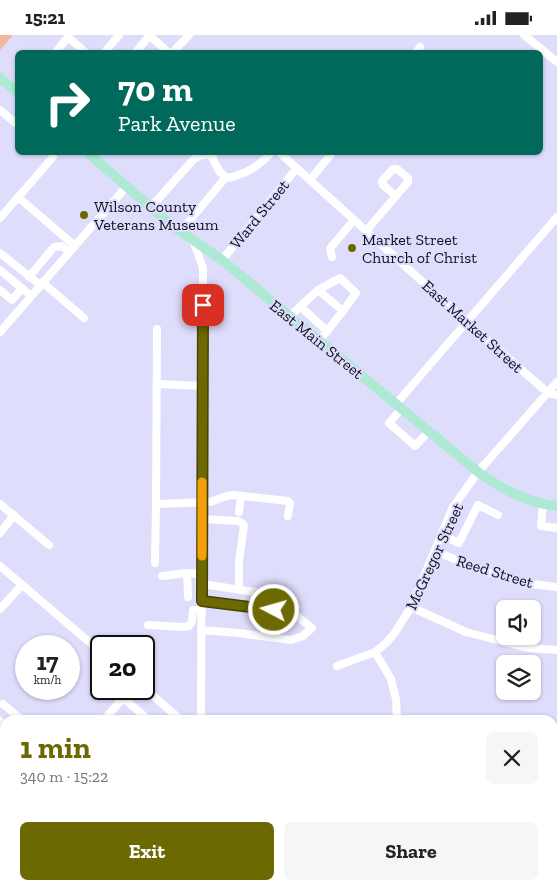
<!DOCTYPE html>
<meta charset="utf-8">
<style>
:root{--surface:#fff;--page:#f6f6f6;--text:#222;--muted:#767676;--accent:#6c6903}
body{margin:0;font-family:"Zilla Slab",serif;background:var(--page);color:var(--text);height:100vh;display:flex;flex-direction:column;font-size:19px;white-space:nowrap}
*{box-sizing:border-box;margin:0}
p{font-size:16px;color:var(--muted)}
.icon{flex:none;width:28px;height:28px;fill:none;stroke:currentColor;stroke-width:2;stroke-linecap:round;stroke-linejoin:round}
.map{position:relative;flex:1;overflow:hidden}
.side{position:absolute;left:0px;top:680px;width:558px;height:175px;display:flex;flex-direction:column;background:var(--surface);border-radius:15px 15px 0 0;box-shadow:0 1px 4px #0004}
.side>*{flex:none}
.banner{position:absolute;left:15px;top:15px;width:528px;height:105px;border-radius:8px;box-shadow:0 1px 4px #0004;background:#00695c;color:#fff;overflow:hidden}
.tools{position:absolute;left:496px;top:565px;display:grid;gap:10px}
.tools a{display:grid;place-items:center;width:45px;height:45px;border-radius:8px;background:var(--surface);box-shadow:0 1px 4px #0004;font-size:25px}
.speed{position:absolute;left:15px;top:600px;display:flex;gap:10px;font-size:25px;font-weight:700;text-align:center}
.speed>*{display:grid;place-content:center;width:65px;height:65px;border-radius:50%;background:var(--surface);box-shadow:0 1px 4px #0004;line-height:1}
.speed small{font-size:12px;font-weight:400}
.speed .limit{border:2px solid #111;border-radius:8px;background:#fff;color:#111}
.pin{position:absolute;display:grid;place-items:center;width:42px;height:42px;color:#fff;margin:-21px;border-radius:10px;box-shadow:0 2px 8px #0006}
.me{position:absolute;width:55px;margin:-28px;rotate:276deg;stroke-linejoin:round;filter:drop-shadow(0 0 4px #0008)}
.turn{display:flex;align-items:center;gap:18px;height:105px;padding:0 20px;font-size:22px}
.turn .icon{width:65px;height:65px;stroke-width:2.5}
.turn b{display:block;font-size:35px;line-height:42px}
.round{display:grid;place-items:center;flex:none;width:52px;height:52px;border-radius:8px;background:var(--page)}
.headline{display:flex;align-items:center;justify-content:space-between;height:85px;padding:0 20px}
h1{font-size:30px;font-weight:800;line-height:38px;color:var(--accent)}
.primary-button{display:flex;gap:10px;margin-top:auto;padding:10px 20px}
.primary-button a{flex:1;height:58px;border-radius:8px;background:var(--accent);color:#fff;font-size:20px;font-weight:800;line-height:58px;text-align:center}
.primary-button a+a{background:var(--page);color:var(--text)}
.status{display:flex;justify-content:space-between;align-items:center;height:35px;padding:0 25px;background:var(--surface);direction:ltr}
.status svg{height:14px;fill:currentColor}
.map>svg:first-child{display:block}
</style>
<div class="status"><b>15:21</b><svg viewBox="0 0 49 12"><path d="M0 12V9h3v3zM5 12V6h3v6zM10 12V3h3v9zM15 12V0h3v12zM26 1h20v11H26zM47 4h2v5h-2z"/></svg></div>
<div class="map">
<svg width="557" height="855" viewBox="0 0 557 855">
<rect width="100%" height="100%" fill="#dfddfc"/>
<path fill="#f1b89c" d="M0,0H13L0,15Z"/>
<g fill="none" stroke-linecap="round" stroke-linejoin="round">
<path stroke="#fff" stroke-width="8" d="M149,0L169,18
M524,0L557,27
M55,18L68,2L86,18
M104,18L119,0
M135,18L150,0
M172,18L189,0
M416,18L420,12
M0,75L18,90
M214,118L212,122C215,128 219,139 226,142C230,144 234,141 238,140C252,136 261,128 271,118
M280,118L467,287L548,358L557,360
M310,145L332,118
M18,162L75,211
M151,172L193,125L199,121L213,118
M0,183L53,122
M181,196L226,142
M366,196L408,147V143L397,134H393L382,146L383,150L396,161
M193,205L203,233L201,685
M0,218L40,250
M332,222L330,214L332,211L354,185
M222,225L297,133
M0,235L31,261
M29,242L54,212L62,211L69,217
M42,247L84,283
M0,255L12,265L22,253
M318,255L340,243L356,258L343,276
M301,272L327,296
M290,281L318,255L343,276L320,305
M157,294L156,469L210,467L227,461L233,460L288,466L290,468L288,481
M0,297L127,151
M157,349L203,351
M396,369L557,182
M402,373L389,388L415,411L429,396
M0,469L49,510
M543,469L541,491L557,493
M239,477L241,461
M202,484L238,486L242,488L244,490L243,499L239,526V555
M0,498L14,480
M441,500L459,508L478,470L498,480
M435,516L478,534L523,548L557,552
M155,528L156,469
M0,531L101,617
M187,538L188,562
M162,541L187,538L202,539
M202,549L268,559
M411,572L466,597L528,613L557,615
M0,574L22,550
M148,590L184,592L189,591L192,586L193,575H202
M202,595L238,598L291,605L303,601L312,593L298,582L285,577L202,567
M375,617L391,644L396,664L397,685
M337,631L375,617L385,609L394,599L411,572L453,472L478,437L557,347
M144,653L181,685
M123,663L149,685
M3,669L22,685
M104,685L131,654
M0,686L4,690V695L0,701
M0,733L5,728
M0,773L5,767
M0,794L5,797
M119,850L136,855
M428,850L434,855
M25,855L30,850
M200,855V850
M325,855L327,850"/>
<path stroke="#aee9d3" stroke-width="10" d="M0,43L18,58
M88,118L170,189L222,225L478,437C502,454 527,468 557,471"/>
</g>
<g fill="none" stroke-linecap="round" stroke-linejoin="round">
<defs>
<path id="route" d="M203,270L202,566L274,575"/>
</defs>
<use href="#route" stroke="#464402" stroke-width="12"/>
<use href="#route" stroke="#6c6903" stroke-width="9"/>
<path stroke="#f59e0b" stroke-width="9" d="M202,521V447"/>
</g>
<g fill="#6c6903" stroke="#dfddfc" stroke-width="2">
<circle cx="84" cy="180" r="5"/>
<circle cx="352" cy="213" r="5"/>
</g>
<g text-anchor="middle" stroke-width="4" stroke-linejoin="round" paint-order="stroke">
<g font-size="16" fill="#100f1c" stroke="#dfddfc" text-anchor="start">
<text x="94" y="177">Wilson County<tspan x="94" dy="18">Veterans Museum</tspan></text>
<text x="362" y="210">Market Street<tspan x="362" dy="18">Church of Christ</tspan></text>
</g>
<g font-size="16" fill="#100f1c" stroke="#dfddfc">
<text transform="translate(259 179) rotate(-51)" y="6">Ward Street</text>
<text transform="translate(473 291) rotate(42)" y="6">East Market Street</text>
<text transform="translate(317 304) rotate(39)" y="6">East Main Street</text>
<text transform="translate(434 521) rotate(-65)" y="6">McGregor Street</text>
<text transform="translate(495 536) rotate(17)" y="6">Reed Street</text>
</g>
</g>
</svg>
<div class="tools">
<a><svg class="icon" aria-label="sound" viewBox="0 0 24 24"><path d="M4 9h4l5-4v14l-5-4H4zM17 9q2 3 0 6"/></svg></a>
<a><svg class="icon" aria-label="layers" viewBox="0 0 24 24"><path d="M12 4l9 5-9 5-9-5zM3 14l9 5 9-5"/></svg></a>
</div>
<div class="speed"><div>17<small>km/h</small></div><div class="limit">20</div></div>
<div class="pin" style="left:203px;top:270px;background:#d93025"><svg class="icon" aria-label="arrive" viewBox="0 0 24 24"><path d="M6 21V4h12l-3 4 3 4H6"/></svg></div>
<svg class="me" style="left:274px;top:575px" viewBox="-20 -20 40 40"><circle r="17" fill="#6c6903" stroke="#fff" stroke-width="3"/><path d="M0-11L8 9 0 5-8 9z" fill="#fff"/></svg>
<div class="banner">
<div class="turn"><svg class="icon" aria-label="right" viewBox="0 0 24 24"><path d="M7 20v-9h11M14 6l5 5-5 5"/></svg><div><b>70 m</b>Park Avenue</div></div>
</div>
<section class="side">
<div class="headline"><div><h1>1 min</h1><p>340 m · 15:22</p></div><a class="round"><svg class="icon" aria-label="close" viewBox="0 0 24 24"><path d="M6 6l12 12M18 6L6 18"/></svg></a></div>
<div class="primary-button"><a>Exit</a><a>Share</a></div>
</section>
</div>
